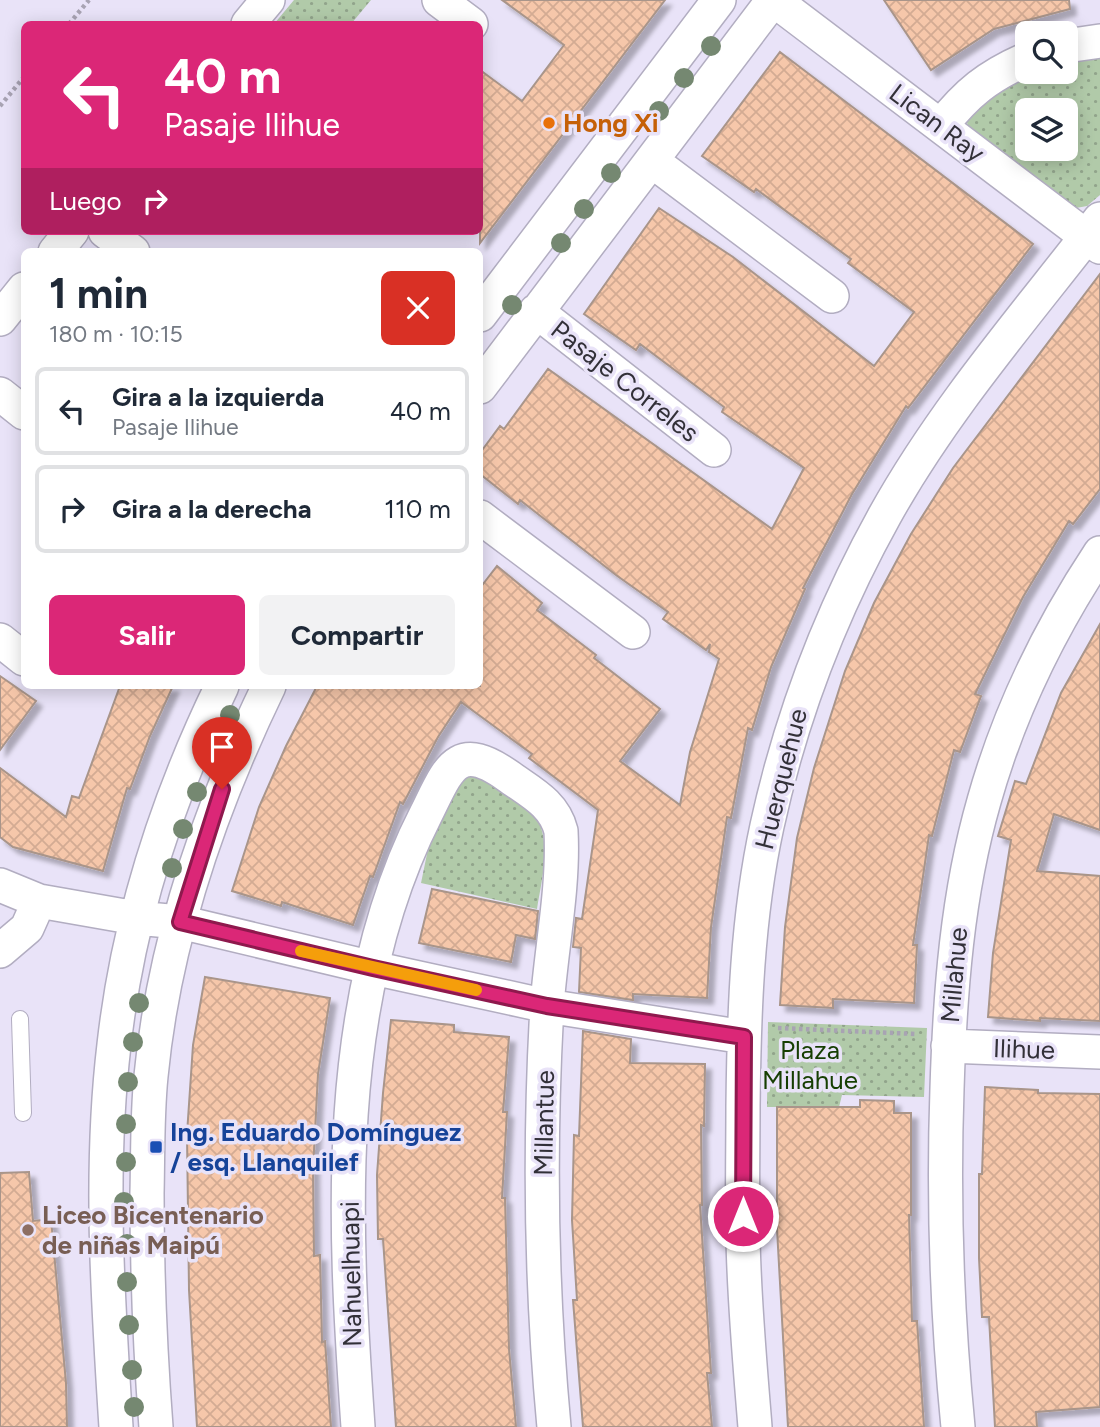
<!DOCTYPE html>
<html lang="es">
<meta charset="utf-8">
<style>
:root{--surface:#fff;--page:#f2f2f3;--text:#1f2937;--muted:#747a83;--line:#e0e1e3;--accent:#db2777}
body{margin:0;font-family:Figtree,sans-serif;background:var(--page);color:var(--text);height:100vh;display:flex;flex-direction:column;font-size:26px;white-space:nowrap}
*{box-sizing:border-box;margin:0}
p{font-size:23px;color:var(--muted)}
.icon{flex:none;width:38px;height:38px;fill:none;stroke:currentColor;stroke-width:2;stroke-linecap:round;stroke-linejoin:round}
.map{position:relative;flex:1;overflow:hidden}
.sheet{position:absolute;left:21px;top:248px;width:462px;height:441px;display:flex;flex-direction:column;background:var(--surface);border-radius:10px;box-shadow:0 4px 18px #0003}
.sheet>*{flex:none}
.top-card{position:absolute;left:21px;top:21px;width:462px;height:214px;border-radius:10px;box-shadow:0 4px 18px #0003;background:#db2777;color:#fff;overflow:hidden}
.controls{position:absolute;left:1015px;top:21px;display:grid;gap:14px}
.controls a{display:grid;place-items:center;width:63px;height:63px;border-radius:10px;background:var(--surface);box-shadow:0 4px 18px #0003;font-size:35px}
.pin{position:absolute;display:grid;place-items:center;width:60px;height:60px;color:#fff;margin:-72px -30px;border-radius:50% 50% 50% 0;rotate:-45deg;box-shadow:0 0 7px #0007}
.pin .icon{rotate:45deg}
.me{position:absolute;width:77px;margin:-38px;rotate:0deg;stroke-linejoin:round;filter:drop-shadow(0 0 5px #0008)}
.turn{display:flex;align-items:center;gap:24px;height:147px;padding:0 28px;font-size:32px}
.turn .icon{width:91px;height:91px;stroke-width:2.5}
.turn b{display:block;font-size:49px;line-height:60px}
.then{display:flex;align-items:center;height:66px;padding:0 28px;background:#0003;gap:14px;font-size:26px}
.round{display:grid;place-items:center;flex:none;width:74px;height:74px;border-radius:10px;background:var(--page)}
.summary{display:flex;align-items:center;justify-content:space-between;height:119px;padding:0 28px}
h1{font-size:42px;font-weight:700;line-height:52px}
.primary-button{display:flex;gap:14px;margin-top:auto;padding:14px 28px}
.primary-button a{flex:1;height:80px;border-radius:10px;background:var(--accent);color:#fff;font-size:28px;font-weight:700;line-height:80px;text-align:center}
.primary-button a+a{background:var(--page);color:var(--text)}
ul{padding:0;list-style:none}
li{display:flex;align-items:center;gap:21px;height:88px;margin:0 14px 10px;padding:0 14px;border:4px solid var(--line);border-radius:10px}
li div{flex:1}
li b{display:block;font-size:26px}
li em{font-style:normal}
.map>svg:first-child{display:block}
</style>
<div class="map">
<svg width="1100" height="1427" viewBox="0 0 1100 1427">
<defs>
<pattern id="green-dots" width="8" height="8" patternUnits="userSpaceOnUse" patternTransform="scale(1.75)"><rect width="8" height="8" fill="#b1caa9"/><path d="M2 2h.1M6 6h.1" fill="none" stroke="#91a48b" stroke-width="1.8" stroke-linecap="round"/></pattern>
<pattern id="building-cross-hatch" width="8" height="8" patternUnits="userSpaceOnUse" patternTransform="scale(1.75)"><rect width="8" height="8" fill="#f6c7aa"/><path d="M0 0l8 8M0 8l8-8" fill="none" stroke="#d3ab93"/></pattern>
<filter id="shadow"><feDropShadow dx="6" dy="6" stdDeviation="2" flood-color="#0004"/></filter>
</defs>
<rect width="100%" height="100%" fill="#e9e3f8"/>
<path fill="url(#green-dots)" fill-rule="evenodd" d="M294,0H371L351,24H274Z
M1100,50V195L1087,206L1076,208L981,137L968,126L965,116L1027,72H1066V55ZM1027,110H1066V149H1027Z
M476,771C492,782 511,792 526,805C556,831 542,876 537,909L421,883L435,815L452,787Z
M768,1022L927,1028L924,1097L842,1095L839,1107H767Z"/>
<path fill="url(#building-cross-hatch)" stroke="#a9958a" stroke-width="2" filter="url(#shadow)" d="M502,0H665L480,243V70L522,101L564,45Z
M884,0H1069L1070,9L994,29L931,70Z
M780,52L1033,244L908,408L906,406L852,494L803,588L805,589L771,667L752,730L748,728L731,818L727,817L711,927L707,998L633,994V1000L579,992L581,948L573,947L576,918L582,919L598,810L529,758L532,754L461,702L438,737L403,804L400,802L373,877L370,876L353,925L282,902L281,906L232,891L259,807L286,746L317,686H480V588L497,566L542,603L537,610L596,655L594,658L660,709L620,761L680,805L690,752L719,659L709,652L710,644L706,650L663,619L668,612L616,575L520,500L518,504L480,474V453L500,426L504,429L548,369L772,529L804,468L722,412L724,407L640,344L636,350L584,314L659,208L733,257L874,366L914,312L848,263L851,259L756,189L754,192L702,156Z
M1100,274V489L1073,524L1069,521L1023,597L975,694L981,696L960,752L954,750L932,836L929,835L913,945H917L914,1003L833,999V1008L780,1005L785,927L797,838L814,768L845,671L874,603L911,534L953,468Z
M1100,624V830L1054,814L1037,871L1100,876V1021L1040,1018V1021L988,1017L993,953L1011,840L998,836L1015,781L1026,784L1061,693Z
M0,676L36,701L0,750Z
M120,686H173L150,736L130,789L127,788L103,871L13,847L0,837V768L66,817L72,796L79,798Z
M432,889L538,911L535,939L516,935L511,962L419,943Z
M205,977L330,998L318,1074L313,1170L314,1256L320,1255L322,1342L325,1341L331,1427H197L189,1290L187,1134L193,1045Z
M391,1020L454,1025V1032L509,1037L503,1112H507L502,1198H505L509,1349L516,1427H396L383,1239H378L377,1175L383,1093Z
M583,1031L631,1039L630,1063L705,1064L704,1126L701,1125L702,1205H700L711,1373H707L712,1427H583L573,1300H577L572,1220L574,1135L579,1136Z
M985,1087L1038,1090V1093L1100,1094V1407L1036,1412L1037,1427H995L989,1317H982L979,1258V1174H982Z
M860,1100L894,1101V1113H911V1215H909L912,1321H917L924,1427H788L777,1229V1107H860Z
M29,1172L33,1221L51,1219L66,1383L67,1427H0V1173Z"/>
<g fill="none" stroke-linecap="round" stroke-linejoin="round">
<defs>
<path id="lane" d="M20,1019L23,1113"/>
<path id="street" d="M439,0L471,24
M774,0L1100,247
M248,24L268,0
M1066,46L1100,41
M941,126C967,93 988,76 1027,59
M652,161L832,296
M105,231L133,252
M55,252L72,231
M536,311L714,450
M480,315L719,0
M0,319L24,289
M480,387L773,0
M0,394L24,413
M480,517L633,632
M0,640L24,659
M0,885L39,901L136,918L180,922L373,968L547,1006L744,1037
M0,951L27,928L39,901
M948,1046L1100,1052
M116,1427C108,1301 99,1171 114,1045C128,919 167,799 222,686
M156,1427C150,1349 147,1271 147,1193C148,1154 147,1115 151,1076C164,940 210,808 269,686
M358,1427C344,1224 331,1000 426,814C448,770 456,739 508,776C530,792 554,803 561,831C564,888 551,949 547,1006C539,1146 541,1288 554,1427
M755,1427C750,1364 744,1301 743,1237C742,1194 743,1150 743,1106C744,1013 747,918 767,826C791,716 830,614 885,515C944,409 1026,315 1100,219
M958,1427C947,1315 943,1202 947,1089C950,992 957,895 984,801C1009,712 1049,630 1100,553"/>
</defs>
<use href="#lane" stroke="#b2adc1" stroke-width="18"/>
<use href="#street" stroke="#b2adc1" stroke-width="36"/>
<path stroke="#a8a3b3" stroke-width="4.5" stroke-dasharray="3.5 3.5" stroke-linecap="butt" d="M69,24L89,0
M0,106L24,77
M778,1028L916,1034"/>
<use href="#lane" stroke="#fff" stroke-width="16"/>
<use href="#street" stroke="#fff" stroke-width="33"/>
</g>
<g fill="#758871">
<circle cx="711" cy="46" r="10"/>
<circle cx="684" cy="78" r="10"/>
<circle cx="659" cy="111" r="10"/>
<circle cx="611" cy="173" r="10"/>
<circle cx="584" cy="209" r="10"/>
<circle cx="561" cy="243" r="10"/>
<circle cx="512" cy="305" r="10"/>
<circle cx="230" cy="715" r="10"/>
<circle cx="209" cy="757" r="10"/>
<circle cx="197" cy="792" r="10"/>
<circle cx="183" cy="829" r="10"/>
<circle cx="172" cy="868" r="10"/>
<circle cx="139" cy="1003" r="10"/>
<circle cx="133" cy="1042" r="10"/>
<circle cx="128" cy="1082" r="10"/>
<circle cx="126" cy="1124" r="10"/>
<circle cx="126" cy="1162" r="10"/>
<circle cx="124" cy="1202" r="10"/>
<circle cx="127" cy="1244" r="10"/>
<circle cx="127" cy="1282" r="10"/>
<circle cx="129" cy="1325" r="10"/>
<circle cx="132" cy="1370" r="10"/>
<circle cx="134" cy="1407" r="10"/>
</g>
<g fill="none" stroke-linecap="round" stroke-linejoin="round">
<defs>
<path id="route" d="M222,789L180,922L373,968L547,1006L744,1037L743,1216"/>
</defs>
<use href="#route" stroke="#8e194d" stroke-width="18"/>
<use href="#route" stroke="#db2777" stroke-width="12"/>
<path stroke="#f59e0b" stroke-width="12" d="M301,951L476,990"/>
</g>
<circle fill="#e8710a" stroke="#e9e3f8" stroke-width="2.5" cx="549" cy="123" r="7"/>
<rect fill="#1a4fb4" stroke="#e9e3f8" stroke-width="2.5" x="149" y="1140" width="14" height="14" rx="3.5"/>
<circle fill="#8d6e63" stroke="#e9e3f8" stroke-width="2.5" cx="28" cy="1230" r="7"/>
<g text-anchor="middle" stroke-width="7" stroke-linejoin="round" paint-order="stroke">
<g font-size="26" font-weight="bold" fill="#c56008" stroke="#e9e3f8" text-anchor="start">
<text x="563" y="132">Hong Xi</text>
</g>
<g font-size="26" fill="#323038" stroke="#e9e3f8">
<text transform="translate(937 123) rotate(37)" y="9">Lican Ray</text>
<text transform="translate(625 381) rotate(38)" y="9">Pasaje Correles</text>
<text transform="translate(781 779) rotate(-76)" y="9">Huerquehue</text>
<text transform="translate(954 975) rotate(-85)" y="9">Millahue</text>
<text transform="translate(1024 1049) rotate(2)" y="9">Ilihue</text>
<text transform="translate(544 1123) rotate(-89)" y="9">Millantue</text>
<text transform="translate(351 1274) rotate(-91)" y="9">Nahuelhuapi</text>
</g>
<g font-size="26" fill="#163e02" stroke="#e9e3f8">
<text x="810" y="1059">Plaza<tspan x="810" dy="30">Millahue</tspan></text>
</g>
<g font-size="26" font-weight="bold" fill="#164399" stroke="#e9e3f8" text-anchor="start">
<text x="170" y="1141">Ing. Eduardo Domínguez<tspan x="170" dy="30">/ esq. Llanquilef</tspan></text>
</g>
<g font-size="26" font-weight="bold" fill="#785e54" stroke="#e9e3f8" text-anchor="start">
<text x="42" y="1224">Liceo Bicentenario<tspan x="42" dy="30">de niñas Maipú</tspan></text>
</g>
</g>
</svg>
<div class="controls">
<a><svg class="icon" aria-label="search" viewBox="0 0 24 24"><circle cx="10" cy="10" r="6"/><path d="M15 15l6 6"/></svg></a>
<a><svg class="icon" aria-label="layers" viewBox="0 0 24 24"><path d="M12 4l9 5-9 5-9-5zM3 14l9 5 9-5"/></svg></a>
</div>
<div class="pin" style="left:222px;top:789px;background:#d93025"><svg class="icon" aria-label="arrive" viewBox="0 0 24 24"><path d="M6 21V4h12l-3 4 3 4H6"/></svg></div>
<svg class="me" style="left:743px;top:1216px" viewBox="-20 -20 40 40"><circle r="17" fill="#db2777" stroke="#fff" stroke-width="3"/><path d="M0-11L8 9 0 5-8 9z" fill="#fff"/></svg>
<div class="top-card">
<div class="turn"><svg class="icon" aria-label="left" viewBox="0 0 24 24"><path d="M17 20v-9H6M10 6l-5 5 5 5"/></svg><div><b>40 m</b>Pasaje Ilihue</div></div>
<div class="then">Luego<svg class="icon" aria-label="right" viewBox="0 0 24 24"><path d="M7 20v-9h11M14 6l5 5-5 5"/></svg></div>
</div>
<section class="sheet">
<div class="summary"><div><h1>1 min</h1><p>180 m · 10:15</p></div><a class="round" style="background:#d93025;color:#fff"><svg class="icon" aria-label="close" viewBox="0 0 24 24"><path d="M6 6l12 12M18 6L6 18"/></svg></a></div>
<ul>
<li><svg class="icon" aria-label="left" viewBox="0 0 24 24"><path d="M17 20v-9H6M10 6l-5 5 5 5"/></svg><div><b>Gira a la izquierda</b><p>Pasaje Ilihue</p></div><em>40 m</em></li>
<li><svg class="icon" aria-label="right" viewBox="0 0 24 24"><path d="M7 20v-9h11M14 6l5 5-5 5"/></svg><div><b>Gira a la derecha</b></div><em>110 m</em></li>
</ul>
<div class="primary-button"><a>Salir</a><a>Compartir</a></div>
</section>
</div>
